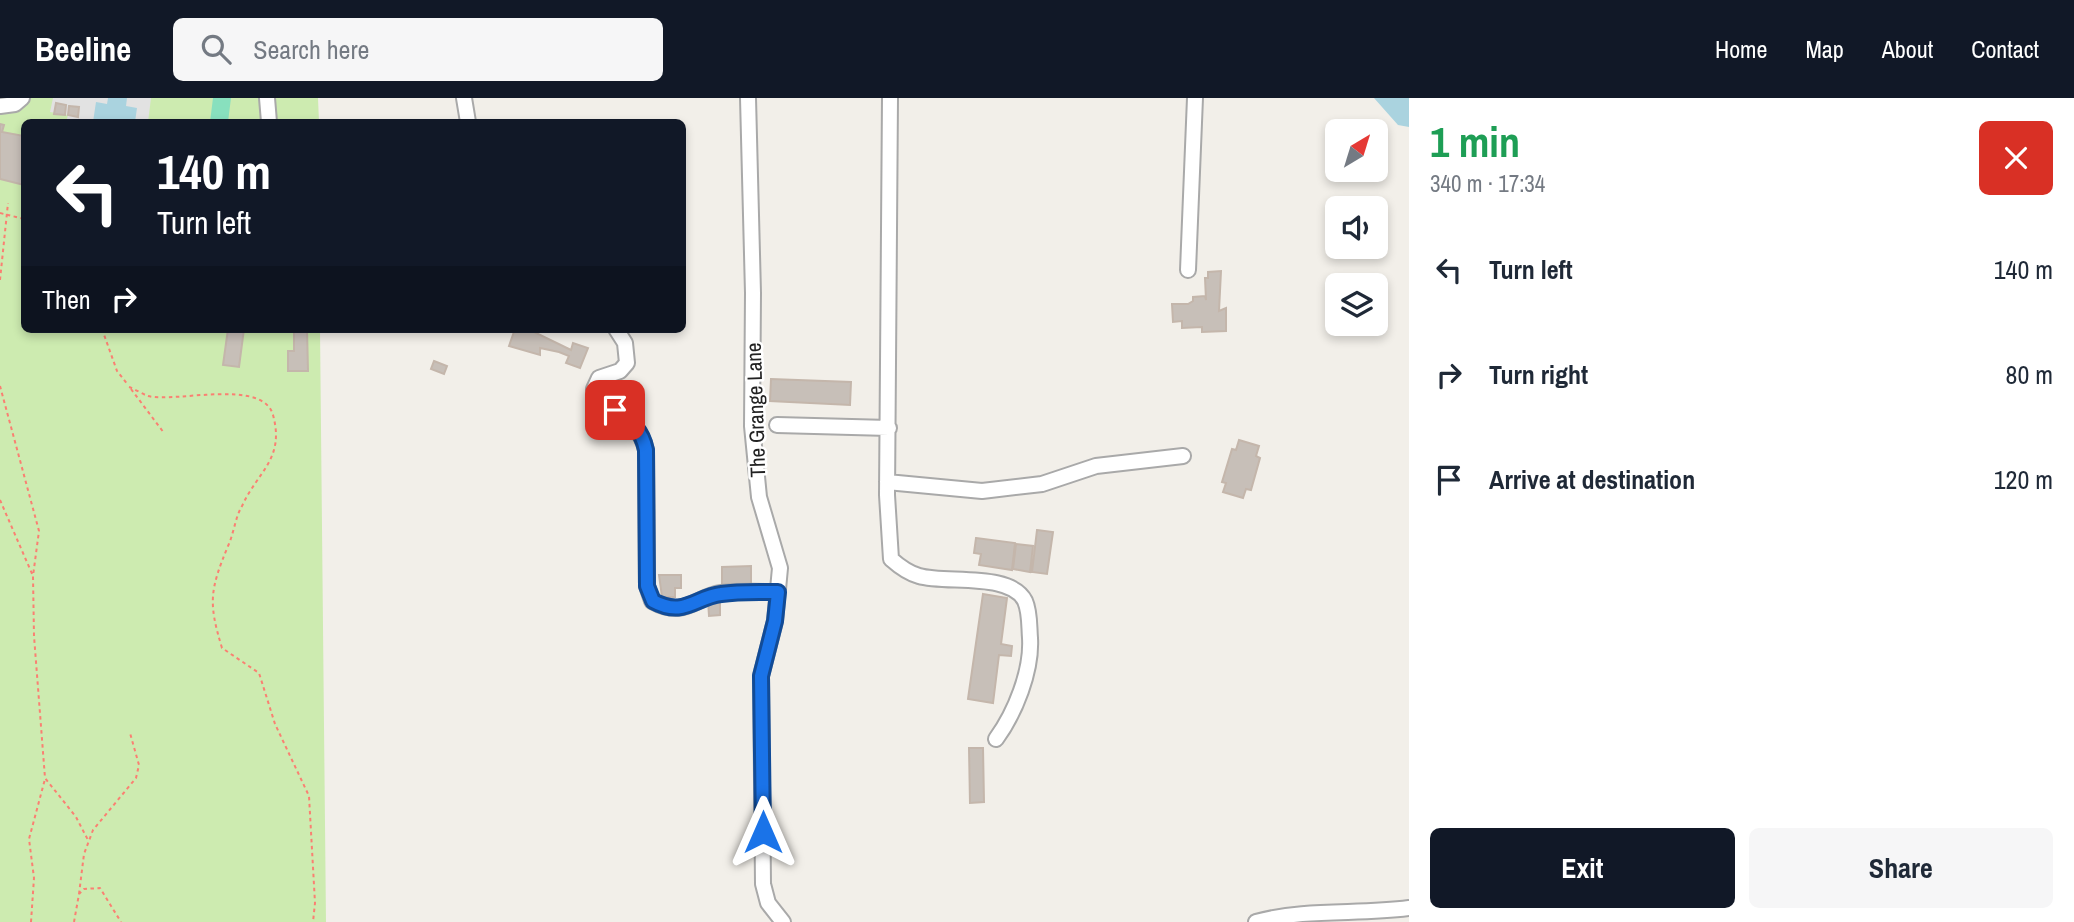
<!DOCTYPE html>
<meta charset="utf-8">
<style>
:root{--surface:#fff;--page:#f6f6f7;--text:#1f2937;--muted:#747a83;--accent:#111827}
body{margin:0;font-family:"Archivo Narrow",sans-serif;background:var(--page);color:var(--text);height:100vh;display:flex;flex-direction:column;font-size:26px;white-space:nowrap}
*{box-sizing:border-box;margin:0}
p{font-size:23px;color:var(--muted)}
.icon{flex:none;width:38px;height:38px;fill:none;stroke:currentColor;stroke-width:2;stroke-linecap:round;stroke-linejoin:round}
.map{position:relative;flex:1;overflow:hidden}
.sheet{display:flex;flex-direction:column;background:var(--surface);width:665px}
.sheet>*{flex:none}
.guide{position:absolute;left:21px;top:21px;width:665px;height:214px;border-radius:10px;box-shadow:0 4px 10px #0003;background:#111827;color:#fff;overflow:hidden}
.needle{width:46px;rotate:38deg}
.fabs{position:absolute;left:1325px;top:21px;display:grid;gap:14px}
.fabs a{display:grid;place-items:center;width:63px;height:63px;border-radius:10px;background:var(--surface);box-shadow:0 4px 10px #0003;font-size:35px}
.pin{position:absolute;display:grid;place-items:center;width:60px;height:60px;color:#fff;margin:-30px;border-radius:14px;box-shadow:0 4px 10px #0006}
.me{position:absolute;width:77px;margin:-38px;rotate:0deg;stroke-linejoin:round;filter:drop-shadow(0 0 5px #0008)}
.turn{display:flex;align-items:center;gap:24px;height:147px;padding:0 21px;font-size:32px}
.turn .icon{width:91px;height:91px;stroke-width:2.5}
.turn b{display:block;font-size:49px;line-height:60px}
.then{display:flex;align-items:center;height:66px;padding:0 21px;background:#0003;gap:14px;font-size:26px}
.round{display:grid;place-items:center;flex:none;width:74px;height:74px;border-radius:10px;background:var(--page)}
.headline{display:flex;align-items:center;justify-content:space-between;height:119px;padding:0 21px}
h1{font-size:42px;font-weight:700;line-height:52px;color:#1e9e55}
.action{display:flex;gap:14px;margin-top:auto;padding:14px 21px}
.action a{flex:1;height:80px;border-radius:10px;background:var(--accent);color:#fff;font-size:28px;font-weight:700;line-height:80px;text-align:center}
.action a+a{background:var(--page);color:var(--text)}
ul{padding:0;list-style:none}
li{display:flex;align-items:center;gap:21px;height:105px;padding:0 21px}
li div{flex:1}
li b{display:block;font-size:26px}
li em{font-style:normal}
header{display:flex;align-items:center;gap:42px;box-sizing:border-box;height:98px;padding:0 35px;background:var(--accent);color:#fff}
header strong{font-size:33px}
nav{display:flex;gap:38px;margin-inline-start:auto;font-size:24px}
.search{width:490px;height:63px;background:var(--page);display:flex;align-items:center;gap:18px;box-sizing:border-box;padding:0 24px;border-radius:10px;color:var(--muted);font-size:26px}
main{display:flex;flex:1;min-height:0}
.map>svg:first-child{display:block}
</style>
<header>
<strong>Beeline</strong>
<div class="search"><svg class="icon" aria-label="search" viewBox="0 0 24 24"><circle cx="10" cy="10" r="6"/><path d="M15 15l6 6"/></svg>Search here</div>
<nav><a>Home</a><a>Map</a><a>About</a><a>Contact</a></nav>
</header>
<main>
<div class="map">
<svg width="1409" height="824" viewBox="0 0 1409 824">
<rect width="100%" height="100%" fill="#f2efe9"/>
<path fill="#cdebb0" d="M0,0H318L319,24H24V231H320L326,824H0Z"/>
<path fill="#88e0be" d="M213,0H231L228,24H210Z"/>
<path fill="#e2e2e2" d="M53,0H151L148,24H66L68,17L50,14Z"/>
<path fill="#aad3df" d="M108,0H127L126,8L137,10L135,24H93L96,4L107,6Z
M1374,0H1409V29L1398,27Z"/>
<path fill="#c7bfb8" stroke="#c4b6ab" stroke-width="2" d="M56,5L66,7L65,17L54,16Z
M69,8L79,9L78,19L68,17Z
M0,26L4,27L2,34L24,38V87L0,81Z
M1221,173L1219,213L1226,210V233L1202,234V229L1182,230V223L1173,224L1172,206H1188L1193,203V199L1205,198L1206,202L1205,180H1208V174Z
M228,231H244L239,269L223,267Z
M294,231H307L308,273H288V253H294Z
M515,231H528L571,252L573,245L588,250L580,270L566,265L569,258L559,254L540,250V257L509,248Z
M434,263L447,268L444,276L431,271Z
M771,281L851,284L850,307L770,303Z
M1239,342L1259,348L1256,358L1260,360L1251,392L1246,391L1243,400L1223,394L1226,385L1222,384L1232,351L1236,352Z
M1037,432L1053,434L1047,476L1032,474Z
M976,440L1015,445L1012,472L979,467L981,456L974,455Z
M1016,446L1033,448L1030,474L1013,471Z
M751,468V488H722V469Z
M659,477H681V490H675V499H662Z
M983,496L1007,500L1001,546L1012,548L1011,558L999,557L993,605L968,601Z
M720,501V517L709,518L708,502Z
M969,650H983L984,704L970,705Z"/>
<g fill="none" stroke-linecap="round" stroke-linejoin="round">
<defs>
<path id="minor" d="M267,0L269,24
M464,0L468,24
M748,0L753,195L752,328L759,399L780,470L775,523L761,578L763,786L768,805L783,824
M890,0L887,397L891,461C900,469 908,475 919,478C946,486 1011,474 1025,503C1030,514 1029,528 1030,540C1032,573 1015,615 996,641
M0,8L15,6L22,0
M1188,172L1195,0
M616,231L625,245L627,265L620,273L599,280L594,291C605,318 638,316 646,352L647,488L652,503C685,521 695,499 721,495C740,493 759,494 778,494
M777,327L889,330
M887,384L982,393L1042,386L1096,368L1183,358
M1256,824C1307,810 1358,817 1409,810"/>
</defs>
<use href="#minor" stroke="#a9a9a9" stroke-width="18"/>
<path stroke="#fa8072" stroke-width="2" stroke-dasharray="3.5 3.5" stroke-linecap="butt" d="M0,115L24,121
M0,182L8,105
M102,231L117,273L128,287
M0,288L39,433L33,478L34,538L45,680L76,719L89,744
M129,289C135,291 142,296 148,298C176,305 263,280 273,317C285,361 258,373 242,408C235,420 234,435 228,448C210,492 208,504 222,550L259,575L275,626L309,698L315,805L313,824
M131,291L164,335
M0,402L33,478
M79,796L84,756L93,732L136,680L139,667L130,635
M31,824L34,780L29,741L45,681
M74,824L79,796L84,791L100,790L121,824"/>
<use href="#minor" stroke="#fff" stroke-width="14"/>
</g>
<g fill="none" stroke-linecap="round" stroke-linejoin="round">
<defs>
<path id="route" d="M615,312C631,323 642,332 646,352L647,488L653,503C684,520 695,499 721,496C740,493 759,494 778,494L775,523L761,578L763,734"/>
</defs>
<use href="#route" stroke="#114b97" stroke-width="18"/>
<use href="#route" stroke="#1a73e8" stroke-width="12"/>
</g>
<g text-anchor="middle" stroke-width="5" stroke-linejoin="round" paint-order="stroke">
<g font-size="21" fill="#222" stroke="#fff">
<text transform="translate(756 312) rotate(-92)" y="7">The Grange Lane</text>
</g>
</g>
</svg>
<div class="fabs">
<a><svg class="needle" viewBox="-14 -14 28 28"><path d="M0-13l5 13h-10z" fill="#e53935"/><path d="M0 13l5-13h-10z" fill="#747a83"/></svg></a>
<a><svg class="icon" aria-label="sound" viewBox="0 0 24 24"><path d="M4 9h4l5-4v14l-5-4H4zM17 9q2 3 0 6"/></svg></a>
<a><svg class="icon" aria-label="layers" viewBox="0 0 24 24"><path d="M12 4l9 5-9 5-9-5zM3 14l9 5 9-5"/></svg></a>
</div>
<div class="pin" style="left:615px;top:312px;background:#d93025"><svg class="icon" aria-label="arrive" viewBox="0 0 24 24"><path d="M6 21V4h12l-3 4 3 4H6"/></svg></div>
<svg class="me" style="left:763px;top:734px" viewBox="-20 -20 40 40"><path d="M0-17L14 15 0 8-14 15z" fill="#1a73e8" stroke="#fff" stroke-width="4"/></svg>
<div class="guide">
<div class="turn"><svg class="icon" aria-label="left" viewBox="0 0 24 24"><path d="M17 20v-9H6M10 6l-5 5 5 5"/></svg><div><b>140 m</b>Turn left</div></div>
<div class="then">Then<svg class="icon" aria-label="right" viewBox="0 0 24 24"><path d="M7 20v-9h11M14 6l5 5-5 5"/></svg></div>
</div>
</div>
<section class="sheet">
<div class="headline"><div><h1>1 min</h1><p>340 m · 17:34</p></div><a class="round" style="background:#d93025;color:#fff"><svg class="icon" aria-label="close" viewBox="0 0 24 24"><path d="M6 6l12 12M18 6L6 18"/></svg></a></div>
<ul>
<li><svg class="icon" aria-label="left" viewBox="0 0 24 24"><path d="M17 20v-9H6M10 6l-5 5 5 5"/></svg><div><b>Turn left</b></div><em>140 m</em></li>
<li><svg class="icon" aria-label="right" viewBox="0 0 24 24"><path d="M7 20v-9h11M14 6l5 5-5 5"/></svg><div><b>Turn right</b></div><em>80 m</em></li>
<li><svg class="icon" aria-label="arrive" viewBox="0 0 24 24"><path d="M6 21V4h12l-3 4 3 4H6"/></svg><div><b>Arrive at destination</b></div><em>120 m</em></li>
</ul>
<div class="action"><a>Exit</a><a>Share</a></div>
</section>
</main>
